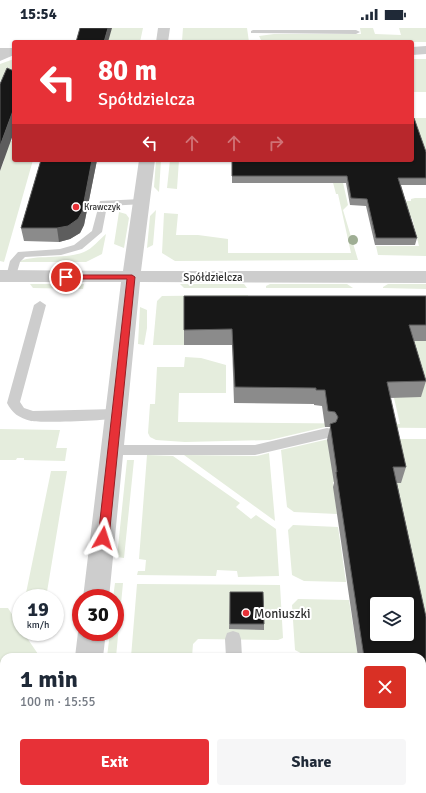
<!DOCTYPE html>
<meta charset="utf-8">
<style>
:root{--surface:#fff;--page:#f6f6f7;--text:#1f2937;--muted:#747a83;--accent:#e73137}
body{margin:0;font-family:Signika,sans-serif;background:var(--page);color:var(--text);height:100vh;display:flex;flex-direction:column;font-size:15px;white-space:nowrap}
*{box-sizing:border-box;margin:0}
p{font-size:13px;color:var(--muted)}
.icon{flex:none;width:22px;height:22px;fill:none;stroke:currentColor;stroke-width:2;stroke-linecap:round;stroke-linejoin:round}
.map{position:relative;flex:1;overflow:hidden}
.sheet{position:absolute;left:0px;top:625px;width:426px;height:140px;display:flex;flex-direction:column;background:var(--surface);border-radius:12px 12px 0 0;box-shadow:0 1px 3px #0004}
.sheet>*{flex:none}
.hud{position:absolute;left:12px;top:12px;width:402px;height:122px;border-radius:4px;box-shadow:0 1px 3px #0004;background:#e73137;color:#fff;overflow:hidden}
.controls{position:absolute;left:370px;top:569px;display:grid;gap:8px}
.controls a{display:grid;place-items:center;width:44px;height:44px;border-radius:4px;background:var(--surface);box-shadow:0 1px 3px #0004;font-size:20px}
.speed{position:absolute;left:12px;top:561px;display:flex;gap:8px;font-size:20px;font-weight:700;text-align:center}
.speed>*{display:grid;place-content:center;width:52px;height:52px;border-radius:50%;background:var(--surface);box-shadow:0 1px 3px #0004;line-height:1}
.speed small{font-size:10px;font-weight:400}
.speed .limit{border:6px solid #d22;background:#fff;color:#111}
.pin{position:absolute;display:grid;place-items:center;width:34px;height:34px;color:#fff;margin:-17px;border:2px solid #fff;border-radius:50%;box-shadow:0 1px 4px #0007}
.me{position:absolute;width:44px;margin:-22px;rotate:6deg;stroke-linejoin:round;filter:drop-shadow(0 0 3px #0008)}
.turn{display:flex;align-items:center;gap:14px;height:84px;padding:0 20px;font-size:18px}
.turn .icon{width:52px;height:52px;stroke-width:2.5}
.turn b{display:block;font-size:28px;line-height:34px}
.lanes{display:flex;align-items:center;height:38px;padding:0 20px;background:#0003;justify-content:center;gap:20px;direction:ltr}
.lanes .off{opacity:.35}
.round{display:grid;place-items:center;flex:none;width:42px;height:42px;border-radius:4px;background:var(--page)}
.summary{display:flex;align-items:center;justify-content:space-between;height:68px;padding:0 20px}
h1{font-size:24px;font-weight:800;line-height:30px}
.primary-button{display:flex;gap:8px;margin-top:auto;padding:8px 20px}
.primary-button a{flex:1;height:46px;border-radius:4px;background:var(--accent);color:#fff;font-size:16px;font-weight:800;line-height:46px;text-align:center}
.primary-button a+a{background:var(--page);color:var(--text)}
.status{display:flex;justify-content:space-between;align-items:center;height:28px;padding:0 20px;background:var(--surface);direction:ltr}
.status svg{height:11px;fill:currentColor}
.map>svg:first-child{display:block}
</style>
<div class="status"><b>15:54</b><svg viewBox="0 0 49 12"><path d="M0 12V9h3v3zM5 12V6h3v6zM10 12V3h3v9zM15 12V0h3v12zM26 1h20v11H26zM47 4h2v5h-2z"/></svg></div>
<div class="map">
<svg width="426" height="765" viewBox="0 0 426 765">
<rect width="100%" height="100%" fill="#fff"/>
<path fill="#e5eddd" d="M92,0H143L140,14H94Z
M183,0H247L249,14L182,13Z
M360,0H373L375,6L401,7L399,0H426V14H262L259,8L274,6H361Z
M14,31V43L0,53V36Z
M412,31H426V64H412Z
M412,90H426V143Z
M0,113H14V132H33L4,234L0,233V143L4,133Z
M156,132H161L159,164L154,159Z
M170,132H179L177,161L167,160Z
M327,132H338L348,177L343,182L358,232L175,233L162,225L164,185L178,186L176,207H198L228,211V225H351L338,166H336Z
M415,170H426V228L378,227L376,218H419L412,190L375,189L379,173H411V171Z
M156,182L153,217L147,220L150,188Z
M119,184L126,186L129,190L124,220L114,216Z
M106,206L102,226L86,234H19C31,226 65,232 84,224C92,221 100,211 106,206Z
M30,256H84L83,261L33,260Z
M180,256H244L247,260H184Z
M270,256H347L353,260H266V258Z
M388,256H426V261L383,260V259Z
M248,267V270L184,317H153L157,273L162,268Z
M140,279L147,282V300L144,317L138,316Z
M403,313H426V400L325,399L270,412L185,414L156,412L150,409L148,405L150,376H155L157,339H184L185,329L201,330L226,337V365H179L178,394L400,396L394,370Z
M0,401L60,402L56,420H67L65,433L24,432V430H17L16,432H0Z
M329,411H426V632L389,455L401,454H333L337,486L294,484L287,479L281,422Z
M269,425L275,493L184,427L257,428Z
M147,427L173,428L240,475L236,479L251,491L256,487L276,501L279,548L238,549L237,543L217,542L216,548L137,547L138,543H145L146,532L139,531Z
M127,432H134L124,530L117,529Z
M51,443H67L46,570H25Z
M293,497L338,499L346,554L304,553L292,547L288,502Z
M115,555H123L116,629H107L110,604H115V570H113Z
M137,556L280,557L283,610L278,612L198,611L193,616L192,629H131Z
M298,571L349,572L358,629H308L295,622L292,577Z
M0,580H8L21,600V604H23L38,626L37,629H4V761H16L15,765H0Z
M422,691H426V748H422Z
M122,761H188V765H121Z"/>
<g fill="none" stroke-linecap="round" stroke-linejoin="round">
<path fill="#cdcdcd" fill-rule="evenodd" d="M253,2H356L360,4L356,6L251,5V3Z
M14,22V27L0,33V28Z
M141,171L144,172L146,174L144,176L107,178L102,204L82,221L61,227L25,229L20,234L15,251L11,252L6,249L10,233L18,224L60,221L74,217L92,203L100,173Z
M40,273L46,277L20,374L24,380L33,383L117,381L122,383L124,386L122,389C111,393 42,395 31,393C19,390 12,385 7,375L34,277Z
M327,400L332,401L334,405L332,409L255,427H113L108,426L106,422L108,418L113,417H255Z
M233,603L239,605L241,611L242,629H226L225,611L227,605Z
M227,761H245L246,765H226Z"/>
<path fill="#cdcdcd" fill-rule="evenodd" d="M158,0H170L168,14H156Z
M426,18V26L412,27V19Z
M0,20H14V28H0Z
M139,132H155L141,243H426V255L140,254L109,570H83L121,254H0V242L123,243Z
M81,597V604H106L103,629H75L78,604Z
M56,761H88V765H56Z"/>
</g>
<circle fill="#9fae94" cx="353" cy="212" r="5"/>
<path fill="#8b8b8b" d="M426,124V157H401L417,210L415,217H375L366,178L350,177L346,155H232V132H222H412Z
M41,132H97L84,197L80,205L70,211L59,214L24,213L21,200Z
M426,268V313H414L426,353L421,369L390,370L406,439L401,455H397L426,589V691H422V629H358L333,459L334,455L327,412L330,399H325L322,378L314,377V376L234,375L232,317H184V302Z
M230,564L264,596V602L229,601Z"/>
<path fill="#5d5d5d" d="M108,0H112L108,14H104Z
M14,80V104L0,143V118Z
M92,132H97L84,197L80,205L70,211L59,214L57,200Z"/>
<path fill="#171717" stroke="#5d5d5d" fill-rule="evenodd" d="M80,0H108L104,14H76Z
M7,40L14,43V80L0,118V56Z
M412,90H414L426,124V150H398L417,210H376L367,171L351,170L347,148H232V132H412Z
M41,132H92L82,184L78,191L68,198L57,200H21Z
M184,268H426V297H409L426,353L387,354L406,439H393L426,589V679H422V629H364L336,444H337L330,396L336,394L338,389L335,384L328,383L325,362H316V360L235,359L232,301L184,302ZM377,576H407V606H377Z
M230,564H263L264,596H230Z"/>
<path fill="#e73137" stroke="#962024" d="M63,247H132L135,249L109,510L107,513H100L98,510L127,251H66L62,249Z"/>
<g fill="#e73137" stroke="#fff" stroke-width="1.5">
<circle cx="76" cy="179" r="4"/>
<circle cx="246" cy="585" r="4"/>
</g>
<g text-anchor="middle" stroke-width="4" stroke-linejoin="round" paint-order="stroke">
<g font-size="9" fill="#303030" stroke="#fff" text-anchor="start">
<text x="84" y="182">Krawczyk</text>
</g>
<g font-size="11" fill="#303030" stroke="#fff">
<text x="213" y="253">Spółdzielcza</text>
</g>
<g font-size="13" fill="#303030" stroke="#fff" text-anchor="start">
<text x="254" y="590">Moniuszki</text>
</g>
</g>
</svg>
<div class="controls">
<a><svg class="icon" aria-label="layers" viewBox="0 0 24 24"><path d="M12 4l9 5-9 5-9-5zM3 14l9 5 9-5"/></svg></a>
</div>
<div class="speed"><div>19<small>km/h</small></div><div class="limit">30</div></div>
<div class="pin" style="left:66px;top:249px;background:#d93025"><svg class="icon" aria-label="arrive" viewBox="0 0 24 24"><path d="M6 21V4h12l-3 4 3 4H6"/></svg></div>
<svg class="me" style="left:103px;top:510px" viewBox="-20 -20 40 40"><path d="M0-17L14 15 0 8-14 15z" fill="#e73137" stroke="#fff" stroke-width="4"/></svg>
<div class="hud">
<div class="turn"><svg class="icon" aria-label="left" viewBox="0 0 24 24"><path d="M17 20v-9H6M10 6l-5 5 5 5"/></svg><div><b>80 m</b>Spółdzielcza</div></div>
<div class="lanes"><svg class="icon" aria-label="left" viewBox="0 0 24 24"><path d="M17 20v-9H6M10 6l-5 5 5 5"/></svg><svg class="icon off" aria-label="ahead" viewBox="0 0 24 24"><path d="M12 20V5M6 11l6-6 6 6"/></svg><svg class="icon off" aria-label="ahead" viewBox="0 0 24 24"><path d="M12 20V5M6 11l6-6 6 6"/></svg><svg class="icon off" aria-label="right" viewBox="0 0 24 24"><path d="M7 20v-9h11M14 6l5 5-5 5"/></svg></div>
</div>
<section class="sheet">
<div class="summary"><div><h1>1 min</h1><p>100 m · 15:55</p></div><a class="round" style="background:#d93025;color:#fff"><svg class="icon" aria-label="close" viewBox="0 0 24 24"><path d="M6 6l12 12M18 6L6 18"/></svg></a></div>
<div class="primary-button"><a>Exit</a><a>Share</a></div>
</section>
</div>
